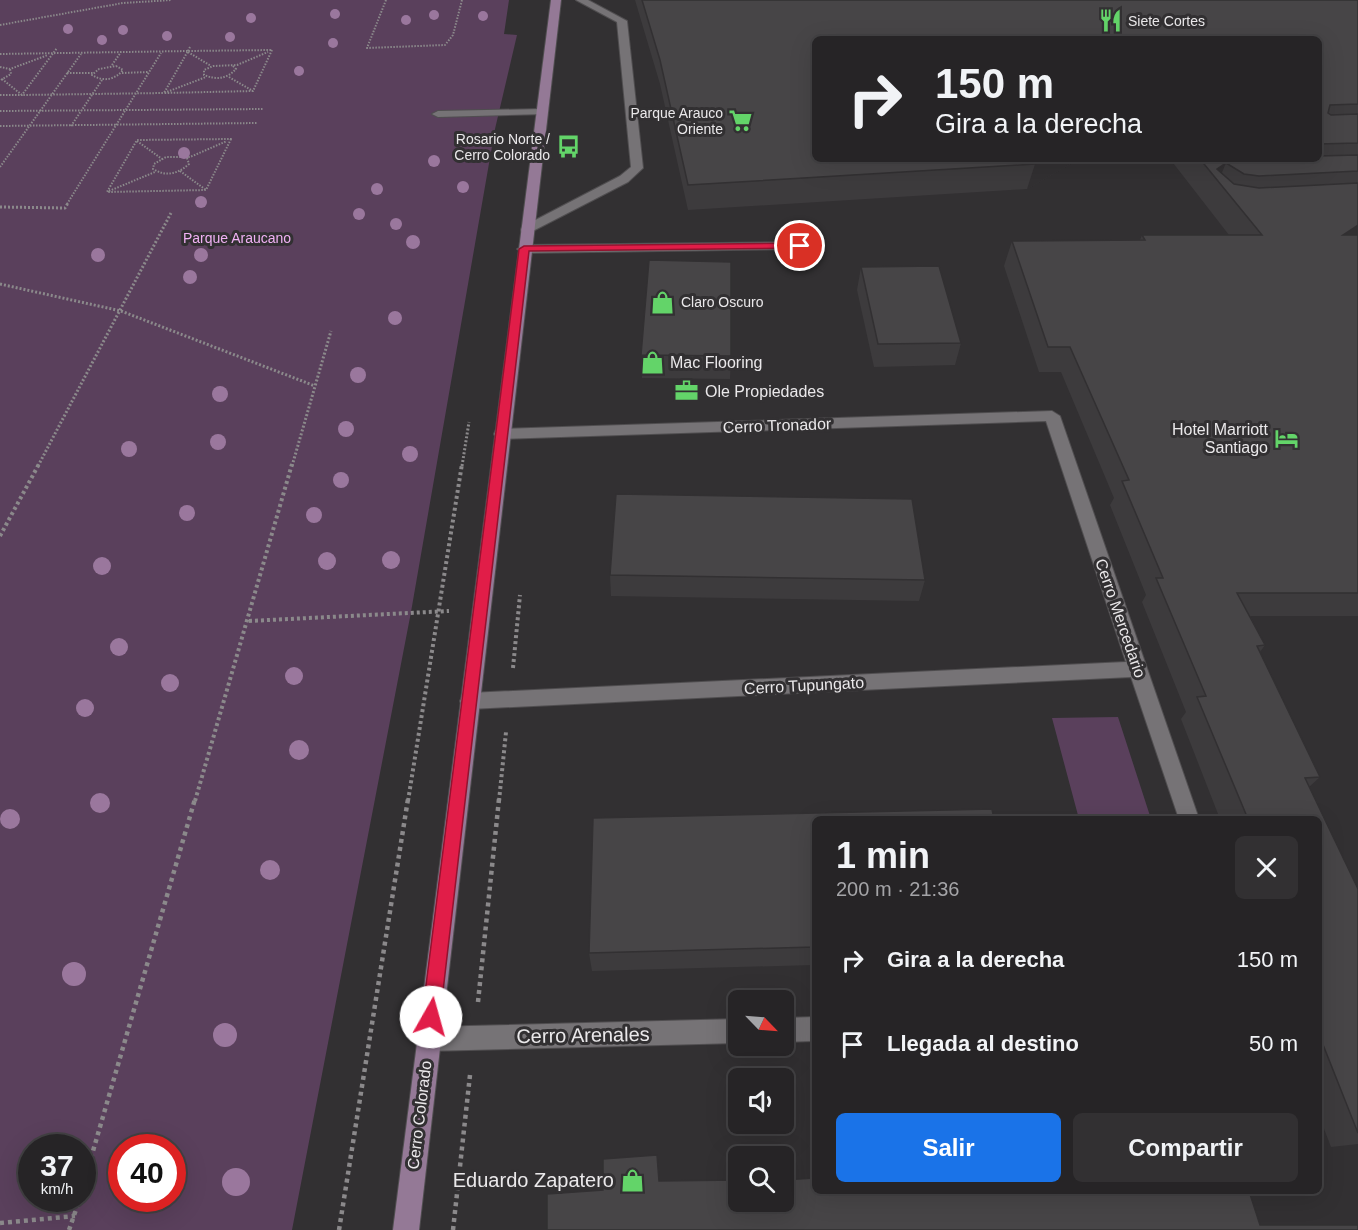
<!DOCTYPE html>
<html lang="es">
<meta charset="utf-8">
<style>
:root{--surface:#262426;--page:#323032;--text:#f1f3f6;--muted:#a4a4a7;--line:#424143;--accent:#1a73e8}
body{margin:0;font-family:Helvetica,sans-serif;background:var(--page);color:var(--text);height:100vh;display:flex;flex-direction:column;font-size:22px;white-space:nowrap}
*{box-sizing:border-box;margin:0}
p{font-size:20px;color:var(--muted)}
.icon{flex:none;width:33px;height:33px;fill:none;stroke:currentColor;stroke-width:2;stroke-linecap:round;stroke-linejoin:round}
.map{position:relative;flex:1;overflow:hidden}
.side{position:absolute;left:812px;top:816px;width:510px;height:378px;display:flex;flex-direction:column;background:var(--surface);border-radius:9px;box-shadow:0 6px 24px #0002,0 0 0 2px var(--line)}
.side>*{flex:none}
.guide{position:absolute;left:812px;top:36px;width:510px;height:126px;border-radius:9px;box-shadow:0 6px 24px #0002,0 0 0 2px var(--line);background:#262426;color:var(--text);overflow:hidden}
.needle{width:39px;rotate:115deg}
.controls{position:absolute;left:728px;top:990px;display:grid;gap:12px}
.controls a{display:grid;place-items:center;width:66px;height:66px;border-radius:9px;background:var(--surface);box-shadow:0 6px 24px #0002,0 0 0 2px var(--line);font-size:30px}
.speed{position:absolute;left:18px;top:1134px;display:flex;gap:12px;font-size:30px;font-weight:700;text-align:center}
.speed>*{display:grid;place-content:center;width:78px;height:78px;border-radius:50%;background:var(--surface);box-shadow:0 6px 24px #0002,0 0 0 2px var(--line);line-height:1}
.speed small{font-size:15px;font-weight:400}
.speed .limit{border:9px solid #d22;background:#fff;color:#111}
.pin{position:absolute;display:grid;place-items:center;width:51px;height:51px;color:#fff;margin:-26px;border:3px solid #fff;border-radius:50%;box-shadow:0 2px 6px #0007}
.me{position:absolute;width:66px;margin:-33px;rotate:7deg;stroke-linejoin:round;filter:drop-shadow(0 0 4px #0008)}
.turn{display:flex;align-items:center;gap:21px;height:126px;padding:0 24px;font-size:27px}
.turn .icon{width:78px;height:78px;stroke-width:2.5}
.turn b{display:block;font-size:42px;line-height:51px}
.round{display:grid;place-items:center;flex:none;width:63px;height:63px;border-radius:9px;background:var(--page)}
.head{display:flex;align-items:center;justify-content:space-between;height:102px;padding:0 24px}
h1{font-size:36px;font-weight:800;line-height:45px}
.button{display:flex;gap:12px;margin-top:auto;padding:12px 24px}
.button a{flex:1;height:69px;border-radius:9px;background:var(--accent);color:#fff;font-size:24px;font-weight:800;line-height:69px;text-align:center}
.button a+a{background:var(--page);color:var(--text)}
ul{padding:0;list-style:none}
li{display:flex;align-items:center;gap:18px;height:84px;padding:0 24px}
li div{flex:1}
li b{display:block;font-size:22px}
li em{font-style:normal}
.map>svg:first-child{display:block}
</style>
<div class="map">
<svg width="1358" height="1230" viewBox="0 0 1358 1230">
<rect width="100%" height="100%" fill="#323032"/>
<path fill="#5a405c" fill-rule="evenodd" d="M0,0H509L504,34L517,35L495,129L411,612L292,1230H0ZM32,1148H82V1198H32ZM122,1148H172V1198H122Z
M1118,717L1151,819H1079L1052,718Z"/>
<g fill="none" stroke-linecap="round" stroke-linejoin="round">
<defs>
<path id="lane" d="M576,0H588L627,21L643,168L628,182L527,234L522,233L521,230L522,227L620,176L631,167L617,22Z
M541,109L547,112L545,114L438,117L432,114L438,111Z
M800,242L807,246L805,249L524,253L517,249L524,245Z"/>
<path id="street" d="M1052,411L1060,416L1199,819H1179L1131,677L470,709L463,707L460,701L463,695L470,693L1126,662L1046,421L502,439L496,438L494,434L496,430L502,429Z
M814,1017V1041L783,1042V1018Z
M738,1019V1043L428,1051L420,1047L416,1039L420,1031L428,1027Z"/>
<path id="secondary" d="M551,0H561L419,1230H393Z"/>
</defs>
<use href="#lane" stroke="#504e50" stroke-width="2"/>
<use href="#street" stroke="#504e50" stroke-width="2"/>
<use href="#secondary" stroke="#504e50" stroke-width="2"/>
<path stroke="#8b898b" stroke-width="2" stroke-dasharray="1.5 1.5" stroke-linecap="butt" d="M386,0L367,48L445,45L453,35L462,0
M0,25L123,3L172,0
M272,50L253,91L164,93L188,51Z
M188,51L190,47
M188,52L211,66
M0,54L188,51
M112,65L121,52
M116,66L123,70C115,80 103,82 92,75L99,69Z
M233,66L236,69C227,79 216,80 204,75V70L213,66L237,65L268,52
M0,67L10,69L48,55
M67,73H93
M122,73L148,72
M229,77L253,91
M2,79L22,95L164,93L206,77
M1,80L11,74L10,69
M0,95H22L57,48
M0,111L264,109
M0,126L257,123
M71,126L102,80
M231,139L206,190L107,192L137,140Z
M137,141L162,159
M187,158L189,164C178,174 166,177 153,169L154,164L166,157H190L227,141
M0,167L81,54
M180,171L206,190
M109,191L155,172
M67,204L161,53"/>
<path stroke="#8b898b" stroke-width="3" stroke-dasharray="2 2" stroke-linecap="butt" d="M0,207L65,208L68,203
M0,284L121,311L315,386
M38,466L171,213
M292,466L331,331
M462,466L469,422"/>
<path stroke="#8b898b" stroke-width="4" stroke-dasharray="3 3" stroke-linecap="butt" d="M0,536L39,464
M249,621L449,611
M513,668L520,595
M195,801L292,464
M408,801L462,464
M499,801L506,732"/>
<path stroke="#8b898b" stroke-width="4.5" stroke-dasharray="4 4" stroke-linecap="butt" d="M478,1002L499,799
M82,1189L195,799
M0,1223L75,1216
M69,1230L80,1198
M339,1230L408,799
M453,1230L470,1075"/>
<use href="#lane" fill="#767376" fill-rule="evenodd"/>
<use href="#street" fill="#767376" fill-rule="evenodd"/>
<use href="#secondary" fill="#947996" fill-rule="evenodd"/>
</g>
<g fill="#9a779d">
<circle cx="335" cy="14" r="5"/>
<circle cx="434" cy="15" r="5"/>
<circle cx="483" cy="16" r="5"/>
<circle cx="251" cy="18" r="5"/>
<circle cx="406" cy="20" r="5"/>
<circle cx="68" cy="29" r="5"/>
<circle cx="123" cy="30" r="5"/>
<circle cx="167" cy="36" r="5"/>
<circle cx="230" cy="37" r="5"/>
<circle cx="102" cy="40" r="5"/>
<circle cx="333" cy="43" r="5"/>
<circle cx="299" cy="71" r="5"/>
<circle cx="184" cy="153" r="6"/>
<circle cx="434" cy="161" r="6"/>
<circle cx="463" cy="187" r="6"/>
<circle cx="377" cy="189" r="6"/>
<circle cx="201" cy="202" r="6"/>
<circle cx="359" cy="214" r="6"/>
<circle cx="396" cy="224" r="6"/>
<circle cx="413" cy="242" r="7"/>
<circle cx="98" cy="255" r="7"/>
<circle cx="201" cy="255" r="7"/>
<circle cx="190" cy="277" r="7"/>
<circle cx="395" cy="318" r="7"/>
<circle cx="358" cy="375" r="8"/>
<circle cx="220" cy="394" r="8"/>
<circle cx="346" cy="429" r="8"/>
<circle cx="218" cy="442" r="8"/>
<circle cx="129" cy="449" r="8"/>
<circle cx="410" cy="454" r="8"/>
<circle cx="341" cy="480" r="8"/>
<circle cx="187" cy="513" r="8"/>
<circle cx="314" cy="515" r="8"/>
<circle cx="391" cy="560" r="9"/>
<circle cx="327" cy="561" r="9"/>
<circle cx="102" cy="566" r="9"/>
<circle cx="119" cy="647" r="9"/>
<circle cx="294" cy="676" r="9"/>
<circle cx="170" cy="683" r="9"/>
<circle cx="85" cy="708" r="9"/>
<circle cx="299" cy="750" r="10"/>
<circle cx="100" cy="803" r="10"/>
<circle cx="10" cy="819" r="10"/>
<circle cx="270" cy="870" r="10"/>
<circle cx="74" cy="974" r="12"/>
<circle cx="225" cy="1035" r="12"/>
<circle cx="236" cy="1182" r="14"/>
</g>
<path fill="#3d3b3d" d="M635,0H1358V616H1250L1265,645L1260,652L1320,777L1309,787L1358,889V1144L1331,1147L1318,1113V819H1220L1181,719L1186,712L1142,602L1146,595L1110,505L1114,498L1061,372H1039L1004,266L1012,241L1140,240L1142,235H1229L1170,159H1318V39H814L1079,159L1027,189L688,210L660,84Z
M861,267L961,343L955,365L874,367L857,290Z
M641,355L731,356L730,379L642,378Z
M610,575L925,580L919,601L611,596Z
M814,819V965L592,971L589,953Z"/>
<path fill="#323032" d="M1044,159H1079L1027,189L1035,164Z
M1226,163L1218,182L1217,169Z
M1358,225V239L1343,235Z"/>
<path fill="#474547" stroke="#323032" stroke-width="1.5" d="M642,0H1358V104L1330,105L1328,113L1331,115L1358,114V143L1318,144V39H814V159H1044L1035,164L688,185L660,60Z
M1358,155V171L1259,176L1244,174L1226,163L1217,169L1234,184L1259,188L1358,183V225L1343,235H1358V593H1237L1265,645L1257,646L1320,777L1305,778L1358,889V1133L1318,1032V819H1248L1197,697L1206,696L1156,578H1163L1122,481L1129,480L1070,347H1048L1012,241L1145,240L1142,235H1262L1200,159H1318V156Z
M649,260L731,262V356L641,355Z
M939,266L961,343L878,344L861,267Z
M616,494L912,499L925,580L610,575Z
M992,809L994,819H814V947L589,953L593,818Z
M657,1155L659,1181L738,1180V1202H783V1180L814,1178V1191H1249L1260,1225H1358V1230H547V1194L603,1190V1159Z"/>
<path fill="#e11d48" stroke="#92132f" stroke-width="1.5" d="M800,243H804V248L529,251L440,1017L437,1023L431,1026L425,1023L422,1017L519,249L524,246Z"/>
<defs>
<symbol id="restaurant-bare" viewBox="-9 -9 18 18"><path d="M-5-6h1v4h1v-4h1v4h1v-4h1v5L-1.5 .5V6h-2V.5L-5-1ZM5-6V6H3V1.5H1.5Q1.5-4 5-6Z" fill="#63d469" stroke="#323032" stroke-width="2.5" paint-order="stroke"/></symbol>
<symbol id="supermarket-bare" viewBox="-9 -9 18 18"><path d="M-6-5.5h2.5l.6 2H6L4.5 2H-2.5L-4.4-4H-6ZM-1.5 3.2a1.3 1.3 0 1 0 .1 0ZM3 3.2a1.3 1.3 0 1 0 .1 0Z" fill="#63d469" stroke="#323032" stroke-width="2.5" paint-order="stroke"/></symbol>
<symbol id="bus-bare" viewBox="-9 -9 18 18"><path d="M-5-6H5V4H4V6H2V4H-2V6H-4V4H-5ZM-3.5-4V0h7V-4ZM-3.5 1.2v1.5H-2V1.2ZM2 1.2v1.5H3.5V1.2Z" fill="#63d469" stroke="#323032" stroke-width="2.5" paint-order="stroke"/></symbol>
<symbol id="shop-bare" viewBox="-9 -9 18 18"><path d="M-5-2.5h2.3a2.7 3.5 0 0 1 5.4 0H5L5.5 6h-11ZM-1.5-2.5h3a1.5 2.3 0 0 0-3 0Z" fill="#63d469" stroke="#323032" stroke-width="2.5" paint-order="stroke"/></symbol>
<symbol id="office-bare" viewBox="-9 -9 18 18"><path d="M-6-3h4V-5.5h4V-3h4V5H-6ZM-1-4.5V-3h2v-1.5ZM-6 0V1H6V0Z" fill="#63d469" stroke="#323032" stroke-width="2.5" paint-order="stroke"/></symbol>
<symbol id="hotel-bare" viewBox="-9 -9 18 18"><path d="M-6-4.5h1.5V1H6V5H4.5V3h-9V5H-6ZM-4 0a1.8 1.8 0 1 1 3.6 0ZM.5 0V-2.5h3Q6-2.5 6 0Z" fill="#63d469" stroke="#323032" stroke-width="2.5" paint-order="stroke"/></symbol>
</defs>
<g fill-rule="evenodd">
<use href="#restaurant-bare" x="1094" y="4" width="33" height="33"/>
<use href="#supermarket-bare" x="724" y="104" width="33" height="33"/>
<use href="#bus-bare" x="552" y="130" width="33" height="33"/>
<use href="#shop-bare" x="646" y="286" width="33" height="33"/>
<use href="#shop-bare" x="636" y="346" width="33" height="33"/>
<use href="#office-bare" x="670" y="374" width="33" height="33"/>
<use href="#hotel-bare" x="1270" y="422" width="33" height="33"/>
<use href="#shop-bare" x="616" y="1164" width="33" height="33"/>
</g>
<g text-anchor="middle" stroke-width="6" stroke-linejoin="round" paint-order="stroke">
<g font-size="14" fill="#eae8ea" stroke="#323032" text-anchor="start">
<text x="1128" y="26">Siete Cortes</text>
<text x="723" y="118" text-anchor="end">Parque Arauco<tspan x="723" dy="16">Oriente</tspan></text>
<text x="550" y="144" text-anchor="end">Rosario Norte /<tspan x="550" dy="16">Cerro Colorado</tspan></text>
<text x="681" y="307">Claro Oscuro</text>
</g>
<g font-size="14" fill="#f0b1f4" stroke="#323032">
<text x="237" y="243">Parque Araucano</text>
</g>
<g font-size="16" fill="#eae8ea" stroke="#323032" text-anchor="start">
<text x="670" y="368">Mac Flooring</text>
<text x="705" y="397">Ole Propiedades</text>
<text x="1268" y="435" text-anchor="end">Hotel Marriott<tspan x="1268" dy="18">Santiago</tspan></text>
</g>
<g font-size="16" fill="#eae8ea" stroke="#323032">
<text transform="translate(777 425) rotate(-2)" y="6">Cerro Tronador</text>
<text transform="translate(1121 618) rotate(71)" y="6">Cerro Mercedario</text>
<text transform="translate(804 685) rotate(-3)" y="6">Cerro Tupungato</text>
<text transform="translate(419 1115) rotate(-83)" y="6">Cerro Colorado</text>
</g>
<g font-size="20" fill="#eae8ea" stroke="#323032">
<text transform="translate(583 1035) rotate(-1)" y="7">Cerro Arenales</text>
</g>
<g font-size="20" fill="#eae8ea" stroke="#323032" text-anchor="end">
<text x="614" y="1187">Eduardo Zapatero</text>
</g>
</g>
</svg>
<div class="controls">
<a><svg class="needle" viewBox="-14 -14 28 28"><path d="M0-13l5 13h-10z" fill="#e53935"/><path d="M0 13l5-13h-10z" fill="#a4a4a7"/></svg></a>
<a><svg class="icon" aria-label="sound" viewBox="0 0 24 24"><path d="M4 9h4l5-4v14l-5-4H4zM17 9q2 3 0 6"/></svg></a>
<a><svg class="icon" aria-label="search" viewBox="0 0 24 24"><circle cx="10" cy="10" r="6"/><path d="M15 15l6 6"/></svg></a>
</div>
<div class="speed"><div>37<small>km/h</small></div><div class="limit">40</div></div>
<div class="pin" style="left:800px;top:246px;background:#d93025"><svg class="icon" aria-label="arrive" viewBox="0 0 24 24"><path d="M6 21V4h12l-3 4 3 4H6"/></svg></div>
<svg class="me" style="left:431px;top:1017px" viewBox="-20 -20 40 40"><circle r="19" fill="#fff"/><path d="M0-13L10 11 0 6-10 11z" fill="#e11d48"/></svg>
<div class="guide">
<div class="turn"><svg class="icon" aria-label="right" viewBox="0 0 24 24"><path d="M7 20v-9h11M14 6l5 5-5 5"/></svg><div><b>150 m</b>Gira a la derecha</div></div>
</div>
<section class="side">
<div class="head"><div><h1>1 min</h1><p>200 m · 21:36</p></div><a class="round"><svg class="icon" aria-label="close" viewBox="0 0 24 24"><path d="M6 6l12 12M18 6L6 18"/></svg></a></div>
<ul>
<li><svg class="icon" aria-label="right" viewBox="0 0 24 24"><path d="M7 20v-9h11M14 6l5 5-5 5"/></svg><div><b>Gira a la derecha</b></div><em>150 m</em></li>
<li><svg class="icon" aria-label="arrive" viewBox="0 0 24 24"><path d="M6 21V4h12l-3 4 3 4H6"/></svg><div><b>Llegada al destino</b></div><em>50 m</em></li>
</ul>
<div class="button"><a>Salir</a><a>Compartir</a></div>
</section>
</div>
